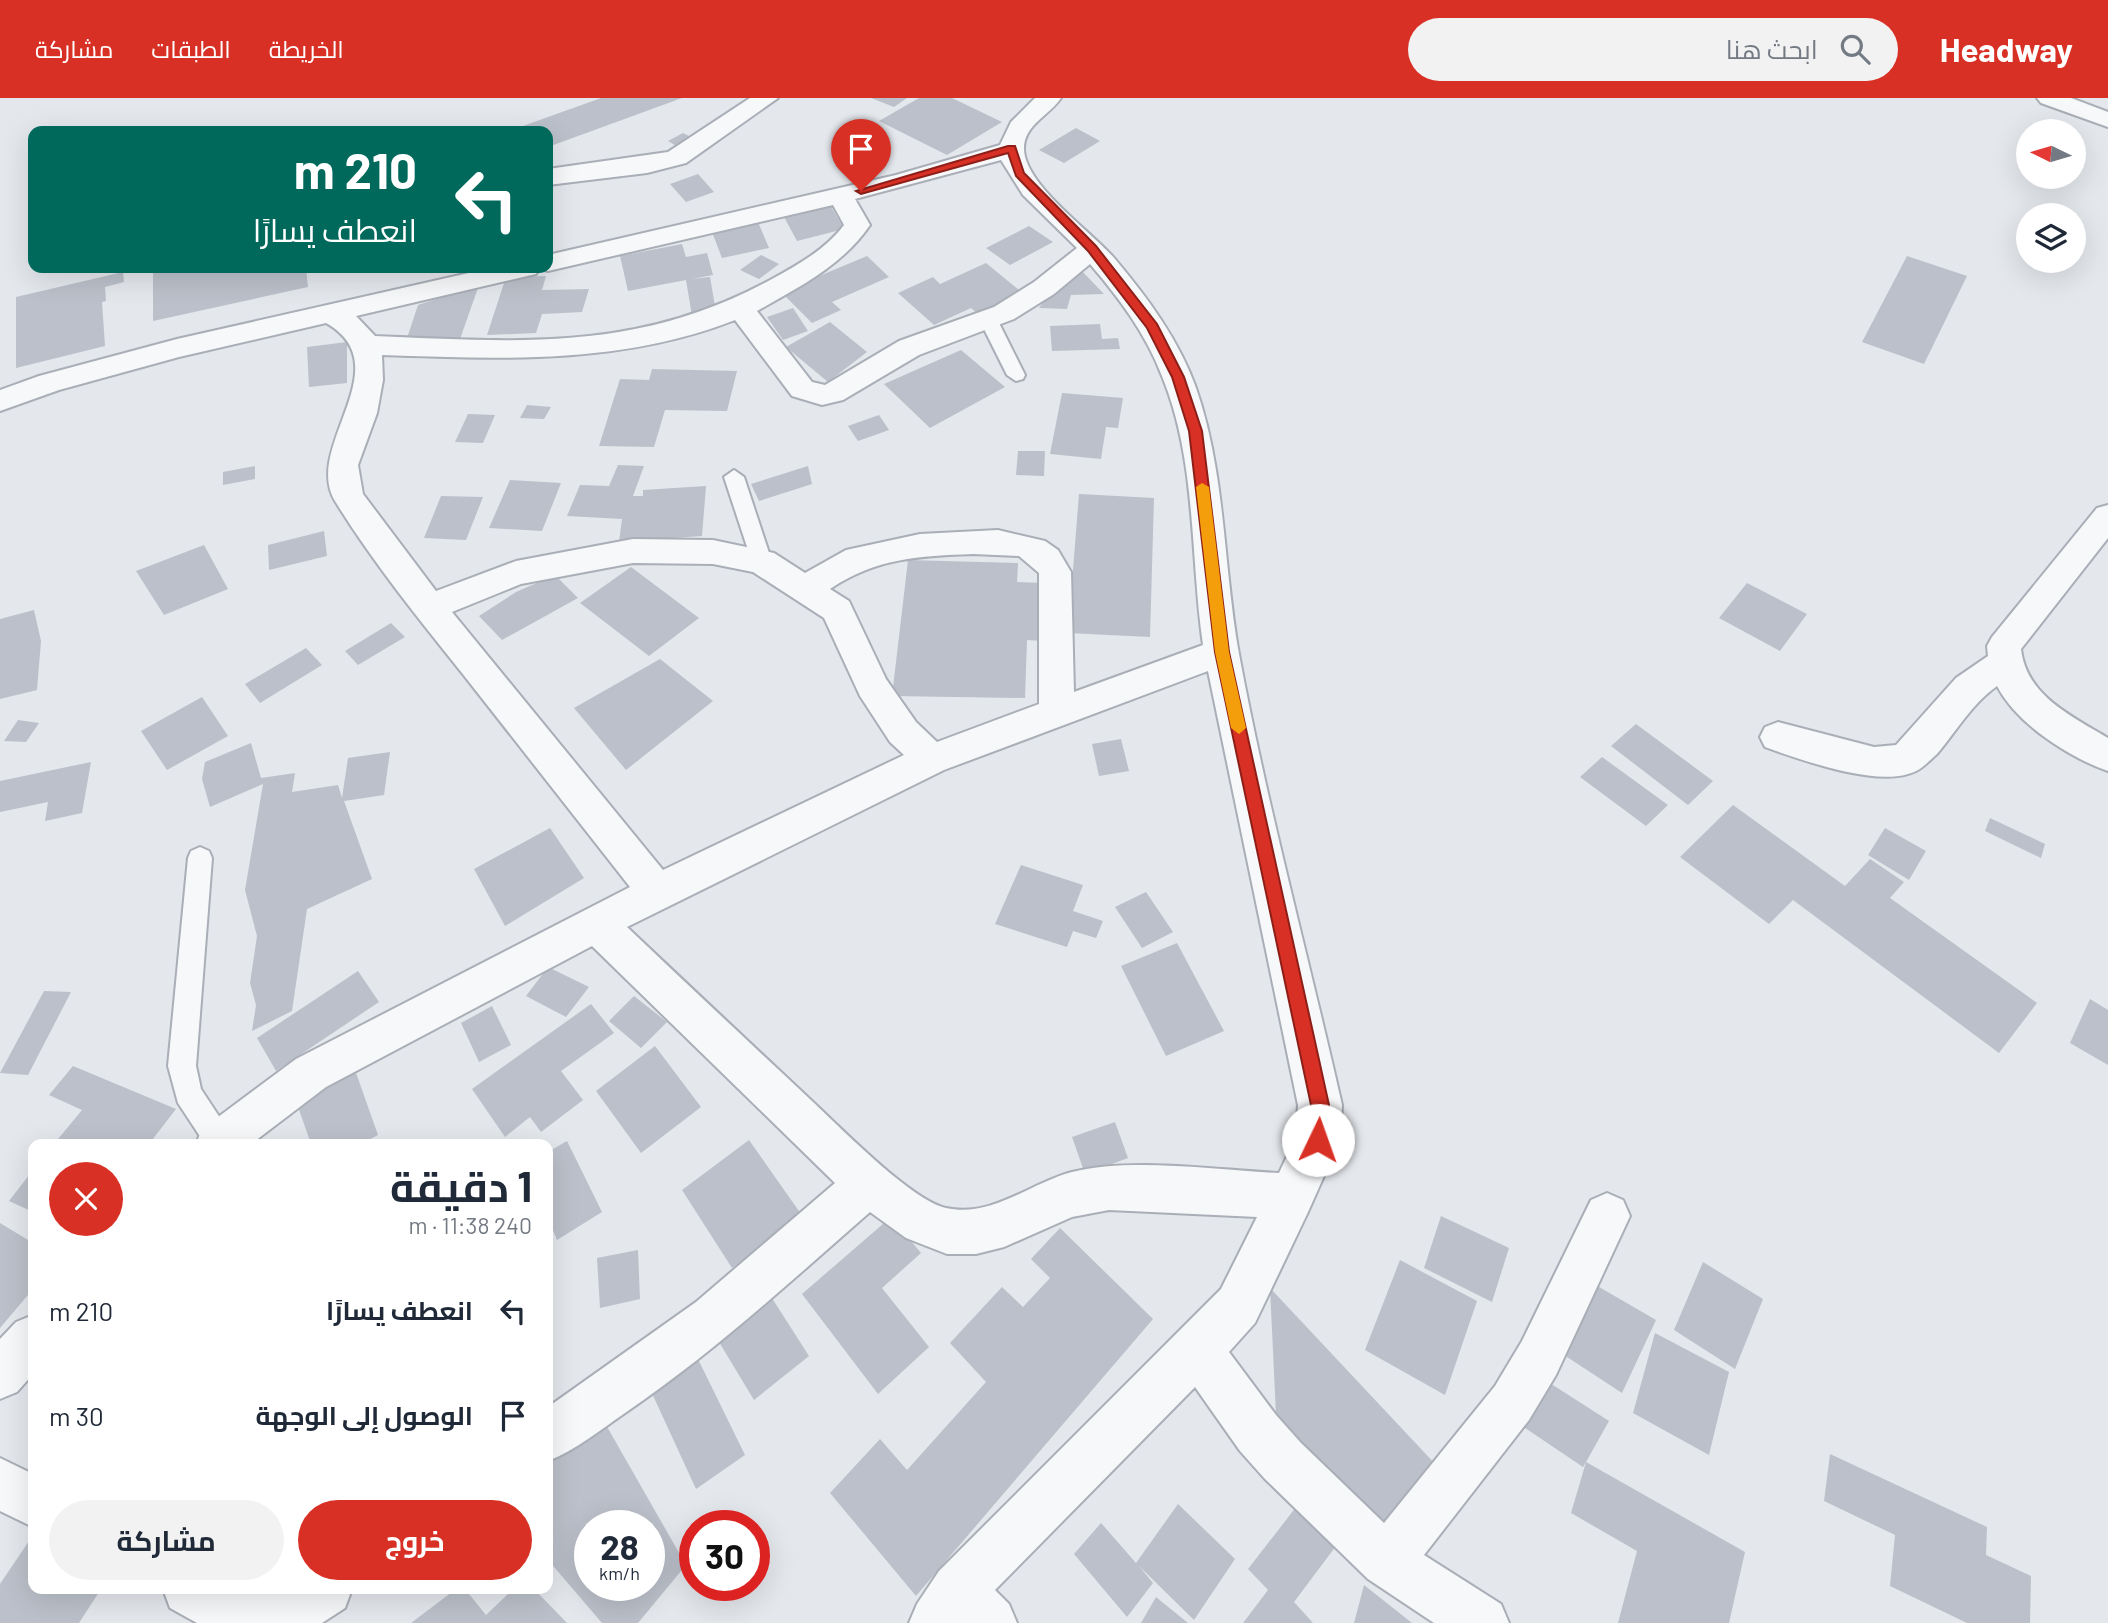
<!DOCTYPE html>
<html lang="ar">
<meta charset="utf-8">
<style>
:root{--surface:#fff;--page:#f2f2f3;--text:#1f2937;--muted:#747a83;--accent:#d93025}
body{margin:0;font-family:Barlow,Cairo,sans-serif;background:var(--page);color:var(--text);direction:rtl;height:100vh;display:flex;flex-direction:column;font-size:26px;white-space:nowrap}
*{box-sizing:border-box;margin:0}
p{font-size:23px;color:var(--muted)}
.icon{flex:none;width:38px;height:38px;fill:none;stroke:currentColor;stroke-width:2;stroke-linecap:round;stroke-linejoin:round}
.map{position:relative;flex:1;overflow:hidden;direction:ltr}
.side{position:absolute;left:28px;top:1041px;width:525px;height:455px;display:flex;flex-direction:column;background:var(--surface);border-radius:14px;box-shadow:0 7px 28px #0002;direction:rtl}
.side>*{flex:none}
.guide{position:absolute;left:28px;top:28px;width:525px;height:147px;border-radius:14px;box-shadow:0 7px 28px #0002;direction:rtl;background:#00695c;color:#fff;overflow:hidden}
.needle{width:46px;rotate:275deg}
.buttons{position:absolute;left:2016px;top:21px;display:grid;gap:14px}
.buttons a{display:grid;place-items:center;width:70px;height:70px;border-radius:50%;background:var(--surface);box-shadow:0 7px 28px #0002;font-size:35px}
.speed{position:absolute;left:574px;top:1412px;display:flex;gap:14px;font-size:35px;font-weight:700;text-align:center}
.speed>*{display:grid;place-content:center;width:91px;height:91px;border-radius:50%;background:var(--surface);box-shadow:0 7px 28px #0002;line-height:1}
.speed small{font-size:18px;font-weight:400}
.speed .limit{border:10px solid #d22;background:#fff;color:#111}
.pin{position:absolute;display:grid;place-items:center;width:60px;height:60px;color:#fff;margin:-72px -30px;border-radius:50% 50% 50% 0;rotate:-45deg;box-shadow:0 0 7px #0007}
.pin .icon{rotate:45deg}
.me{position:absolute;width:77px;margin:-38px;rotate:3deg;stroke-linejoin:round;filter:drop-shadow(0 0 5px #0008)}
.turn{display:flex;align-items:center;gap:24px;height:147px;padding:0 21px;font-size:32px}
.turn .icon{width:91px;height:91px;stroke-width:2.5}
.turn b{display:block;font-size:49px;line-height:60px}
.round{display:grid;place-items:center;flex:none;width:74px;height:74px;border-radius:37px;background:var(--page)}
.summary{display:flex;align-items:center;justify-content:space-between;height:119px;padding:0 21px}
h1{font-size:42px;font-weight:700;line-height:52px}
.cta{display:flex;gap:14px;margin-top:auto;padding:14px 21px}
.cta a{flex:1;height:80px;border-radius:42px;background:var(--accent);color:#fff;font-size:28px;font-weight:700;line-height:80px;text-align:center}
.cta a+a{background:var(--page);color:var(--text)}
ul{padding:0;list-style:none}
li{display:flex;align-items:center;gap:21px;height:105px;padding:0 21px}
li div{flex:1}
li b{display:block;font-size:26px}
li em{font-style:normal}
header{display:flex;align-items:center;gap:42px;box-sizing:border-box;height:98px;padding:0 35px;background:var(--accent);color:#fff}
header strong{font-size:33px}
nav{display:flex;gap:38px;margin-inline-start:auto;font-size:24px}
.search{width:490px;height:63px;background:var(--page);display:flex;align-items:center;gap:18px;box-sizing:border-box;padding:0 24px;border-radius:38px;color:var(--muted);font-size:26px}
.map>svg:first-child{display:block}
</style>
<header>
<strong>Headway</strong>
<div class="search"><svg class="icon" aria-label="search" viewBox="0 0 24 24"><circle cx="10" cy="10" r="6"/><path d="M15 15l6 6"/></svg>ابحث هنا</div>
<nav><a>الخريطة</a><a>الطبقات</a><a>مشاركة</a></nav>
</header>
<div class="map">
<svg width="2108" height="1525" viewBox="0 0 2108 1525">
<rect width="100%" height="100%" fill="#e4e7ec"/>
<path fill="#bbc0ca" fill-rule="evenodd" d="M601,0H682L548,49V33H509Z
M871,0H907L894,9Z
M919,0H952L1002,24L947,57L879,23Z
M1076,30L1100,43L1064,65L1039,52Z
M683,35L695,41L680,50L668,43Z
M698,76L714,94L686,104L670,86Z
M830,107L844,131L797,143L784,119Z
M758,124L769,150L722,160L712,134Z
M1029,128L1053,144L1010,167L986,150Z
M682,146L686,159L707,155L713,177L692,181L710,179L716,214L692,218L686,182L628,193L620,158Z
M761,157L779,166L759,181L740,172Z
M867,158L889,179L832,204L841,212L812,225L781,194Z
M1907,158L1967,178L1924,266L1862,244Z
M986,165L1025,197L980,218L971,210L934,227L898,195L933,179L940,186Z
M169,170H306L308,189L153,223V173Z
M1079,170L1104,196L1071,197L1067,211L1039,210L1063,177Z
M123,174L124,184L105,189L106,203L102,204L105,248L16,270V199Z
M546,178L542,192L589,191L582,214L542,216L536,235L487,237L506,179Z
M479,187L459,244L406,243L418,207Z
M793,210L808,233L783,242L767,219Z
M830,224L867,254L828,284L786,249Z
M1100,226L1102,241L1118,240L1120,251L1052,253L1050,228Z
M347,244V285L309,289L307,249Z
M961,252L1005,289L930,330L884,286Z
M652,271L737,273L727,313L665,312L654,349L599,348L620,281L649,282Z
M1062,295L1123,300L1118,330L1106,329L1101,361L1050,356Z
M527,307L551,309L544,321L520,320Z
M468,316L495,317L483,345L455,344Z
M879,317L889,332L858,343L848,328Z
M1018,353H1045L1044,378L1016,377Z
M618,367L644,368L633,398H643V392L706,388L702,438L619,444L622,421L567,418L580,387L609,388Z
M255,368V381L223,387V374Z
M808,368L812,386L759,403L751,386Z
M510,382L561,385L542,433L489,430Z
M1079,396L1154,400L1150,539L1068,535Z
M441,398L483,399L466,442L424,440Z
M324,433L327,458L269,472L268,447Z
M204,447L228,491L164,517L136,473Z
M908,462L1018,465L1017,484L1044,485L1043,543L1027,542L1025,600L892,598Z
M631,469L699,520L649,558L580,505Z
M555,477L578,500L502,542L479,518L516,494Z
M1747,485L1807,516L1780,553L1719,520Z
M34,512L41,543L37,592L0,601V521Z
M391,525L405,539L358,567L345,553Z
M306,550L322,567L260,605L245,586Z
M660,561L713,603L626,672L574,610Z
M202,599L228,638L167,672L141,633Z
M18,622L39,625L26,644L4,643Z
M1636,626L1713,683L1688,707L1611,648Z
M1121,641L1129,673L1099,678L1092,646Z
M251,645L261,680L295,675L292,694L338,687L342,700L348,660L390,654L384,697L344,703L372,781L307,811L292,913L252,933L256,907L250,885L257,838L245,792L263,686L210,709L202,681L205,664Z
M1602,659L1668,707L1646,728L1580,679Z
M91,664L82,715L45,723L48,704L0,714V683Z
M1733,707L1845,788L1870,761L1904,784L1890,800L2037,905L1999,955L1793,802L1769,826L1680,759Z
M1990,720L2045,746L2041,760L1985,733Z
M550,730L584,780L505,828L474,771Z
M1885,730L1926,753L1909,782L1868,757Z
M1021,767L1083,787L1073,813L1103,823L1096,840L1073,833L1067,849L995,826Z
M1146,794L1173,834L1142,850L1115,809Z
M1177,845L1224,933L1166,958L1121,868Z
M548,869L589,889L566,919L526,898Z
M358,873L379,904L276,973L257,940Z
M44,893L71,894L28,977L0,975Z
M634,898L667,924L641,950L609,923Z
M2090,901L2108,912V967L2070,945Z
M591,906L614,935L561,973L583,1002L541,1034L530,1019L505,1039L472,991Z
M492,908L511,947L479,964L461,925Z
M655,948L701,1009L641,1055L596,993Z
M73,968L176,1011L149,1046H54L82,1012L49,997Z
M355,972L378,1037L361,1046H311L296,1003Z
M1115,1024L1128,1060L1085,1076L1072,1039Z
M749,1042L801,1116L783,1134L732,1170L682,1092Z
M567,1043L602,1114L557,1142L548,1120V1054Z
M33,1072V1114L9,1103Z
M1441,1118L1509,1150L1492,1204L1424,1170Z
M891,1119L921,1155L882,1190L929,1249L878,1296L802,1196Z
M0,1125L33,1145V1191L0,1230Z
M1060,1130L1153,1221L916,1498L830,1395L880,1341L907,1372L986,1284L950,1245L1002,1189L1023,1209L1050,1180L1031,1161Z
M638,1152L640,1201L600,1210L597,1160Z
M1400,1162L1477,1203L1445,1297L1365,1252Z
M1703,1164L1763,1201L1735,1271L1674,1232Z
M1587,1182L1656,1222L1622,1295L1561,1255Z
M1270,1190L1438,1369L1389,1437L1277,1338Z
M770,1197L809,1258L754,1302L716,1239Z
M1655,1235L1729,1274L1709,1357L1633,1315Z
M697,1259L745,1357L696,1391L650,1291Z
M1545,1282L1609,1323L1586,1364L1745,1454L1729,1525H1618L1637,1453L1571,1415L1586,1364L1583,1369L1519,1326Z
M602,1320L686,1467L638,1525H602L548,1462V1356ZM590,1428H649V1488H590Z
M1830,1356L1987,1429L1986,1457L2031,1478L2030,1525H1967L1890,1488L1895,1437L1824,1403Z
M1300,1404L1339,1444L1294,1504L1313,1525H1243L1268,1492L1248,1471Z
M1178,1406L1235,1461L1194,1522L1139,1468L1153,1485L1127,1519L1074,1456L1101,1425L1136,1465Z
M33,1437V1491H101L79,1525H0V1486Z
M1364,1487L1412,1525H1354Z
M456,1491H465L486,1517L513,1491H534L567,1525H411Z
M1156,1499L1188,1525H1141Z"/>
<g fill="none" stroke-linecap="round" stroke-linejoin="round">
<defs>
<path id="service" d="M989,217L998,223L1025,277L1023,281L1016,283L1007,277L980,223Z
M734,372L744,379L772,464L769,469H755L752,464L724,379Z
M200,749L209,753L212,760L196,968L201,991L230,1035L233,1046H205L178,1005L168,968L188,760L191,753Z"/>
<path id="minor" d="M750,0H778L686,65L647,75L548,87V71L668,54Z
M1035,0H1061C1049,18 1023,27 1024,52C1026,88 1091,133 1115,161C1147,199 1179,242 1196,290C1226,376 1223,468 1239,556C1267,707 1308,857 1342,1007L1340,1042L1308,1114L1255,1225L1229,1254L1276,1317L1301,1345L1384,1425L1495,1288L1522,1243L1591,1102L1607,1095L1623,1102L1630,1118L1556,1277L1529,1322L1424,1457L1501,1506L1509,1525H1434L1368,1481L1265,1381L1240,1353L1195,1289L995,1492L1009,1506L1017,1525H909L917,1506L939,1473L1221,1191L1257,1119L1109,1112L1072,1119L1004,1149L976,1156H947L906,1140L870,1114C790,1184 713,1255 625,1315C600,1332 576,1352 548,1363V1309L696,1204L835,1085L592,848L326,989L251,1046H196L202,1031L296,961L630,789C574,718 518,646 462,575C418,520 372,463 335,403C302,349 402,268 326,225L179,259L59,292L0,313V292L39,278L177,241L491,170H548V157L896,77L1000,47L1011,24ZM1001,62L1023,97L1077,150L1034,184L994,209L899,243L825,287L812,284L757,213C799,189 842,168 870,127L855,101ZM833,107L844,127C826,151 798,167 772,181C639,254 521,244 375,238L356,218L536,176L539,171L548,173ZM1090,166C1119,200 1146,236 1162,278C1197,363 1190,458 1203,547L1074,594L1071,474L1058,452L1045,443L998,432L920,436L846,452L805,475L774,455L713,442L633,441L516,463L436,493L363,396L358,367L377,315L383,282L382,257C502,261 621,267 735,222L792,298L822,307L843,302L919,257L1014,221L1054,196ZM973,456L1019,458L1039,475V606L937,644L916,624L886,581L849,503L830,491C876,460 919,458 973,456ZM633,465L713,466L753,474L824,520L860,598L890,644L904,657L663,772L452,514L521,486ZM1208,573L1298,1007L1296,1039L1279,1075C1216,1072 1131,1059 1072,1074C1030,1085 992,1120 946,1110C911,1102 841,1030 813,1004C751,946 689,888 627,829L944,672Z
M2037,0H2071L2108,14V29L2041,5Z
M2108,407V440L2021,551C2026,597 2071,618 2108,640V673C2068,659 2017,626 1997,588C1972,606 1957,632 1937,656C1931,661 1923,670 1916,673C1881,691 1801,662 1765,649L1760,639L1765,629L1778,624L1874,649L1896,647L1956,580L1988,558L1987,548L1992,539L2097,410Z
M33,1217V1276L17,1294L0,1301V1241L16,1224Z
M0,1360L33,1376V1429L0,1413Z
M163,1491H256L272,1496L280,1491H352L345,1510L322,1525H197L170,1510Z"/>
</defs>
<use href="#service" stroke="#a9aeb7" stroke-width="4"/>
<use href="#minor" stroke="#a9aeb7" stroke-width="4"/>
<use href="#service" fill="#f7f8fa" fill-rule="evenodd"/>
<use href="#minor" fill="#f7f8fa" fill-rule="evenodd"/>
</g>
<path fill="#d93025" stroke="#8d1f18" stroke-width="2" d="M1008,48H1015L1024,75L1096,148L1157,226L1184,279L1202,333L1229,554L1329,1007L1325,1048L1318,1051L1312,1048L1309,1042L1311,1007L1215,554L1189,333L1172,279L1147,230L1088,153L1016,78L1008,55L861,96L856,93Z"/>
<path fill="#f59e0b" d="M1202,385L1209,389L1229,554L1246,630L1239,636L1231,630L1215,554L1196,389Z"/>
</svg>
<div class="buttons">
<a><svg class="needle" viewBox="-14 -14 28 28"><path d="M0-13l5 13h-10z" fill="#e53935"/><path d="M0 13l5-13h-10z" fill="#747a83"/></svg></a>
<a><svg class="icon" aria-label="layers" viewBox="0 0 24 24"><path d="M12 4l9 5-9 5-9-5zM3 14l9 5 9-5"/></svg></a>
</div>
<div class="speed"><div>28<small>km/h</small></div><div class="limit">30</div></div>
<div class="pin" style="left:861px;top:93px;background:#d93025"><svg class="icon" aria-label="arrive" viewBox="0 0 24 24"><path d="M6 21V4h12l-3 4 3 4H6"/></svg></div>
<svg class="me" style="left:1318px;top:1042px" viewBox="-20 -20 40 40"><circle r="19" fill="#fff"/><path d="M0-13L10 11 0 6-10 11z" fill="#d93025"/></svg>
<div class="guide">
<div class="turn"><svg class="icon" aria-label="left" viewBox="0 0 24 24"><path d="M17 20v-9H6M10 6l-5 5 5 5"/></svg><div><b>210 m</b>انعطف يسارًا</div></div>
</div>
<section class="side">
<div class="summary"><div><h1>1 دقيقة</h1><p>240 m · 11:38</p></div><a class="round" style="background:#d93025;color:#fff"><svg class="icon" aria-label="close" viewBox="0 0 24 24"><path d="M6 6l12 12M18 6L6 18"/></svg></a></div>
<ul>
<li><svg class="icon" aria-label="left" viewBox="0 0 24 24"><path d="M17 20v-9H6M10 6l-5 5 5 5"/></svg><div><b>انعطف يسارًا</b></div><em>210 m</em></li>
<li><svg class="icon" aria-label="arrive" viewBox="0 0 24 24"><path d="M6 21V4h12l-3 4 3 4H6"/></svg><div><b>الوصول إلى الوجهة</b></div><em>30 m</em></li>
</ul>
<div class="cta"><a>خروج</a><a>مشاركة</a></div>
</section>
</div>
